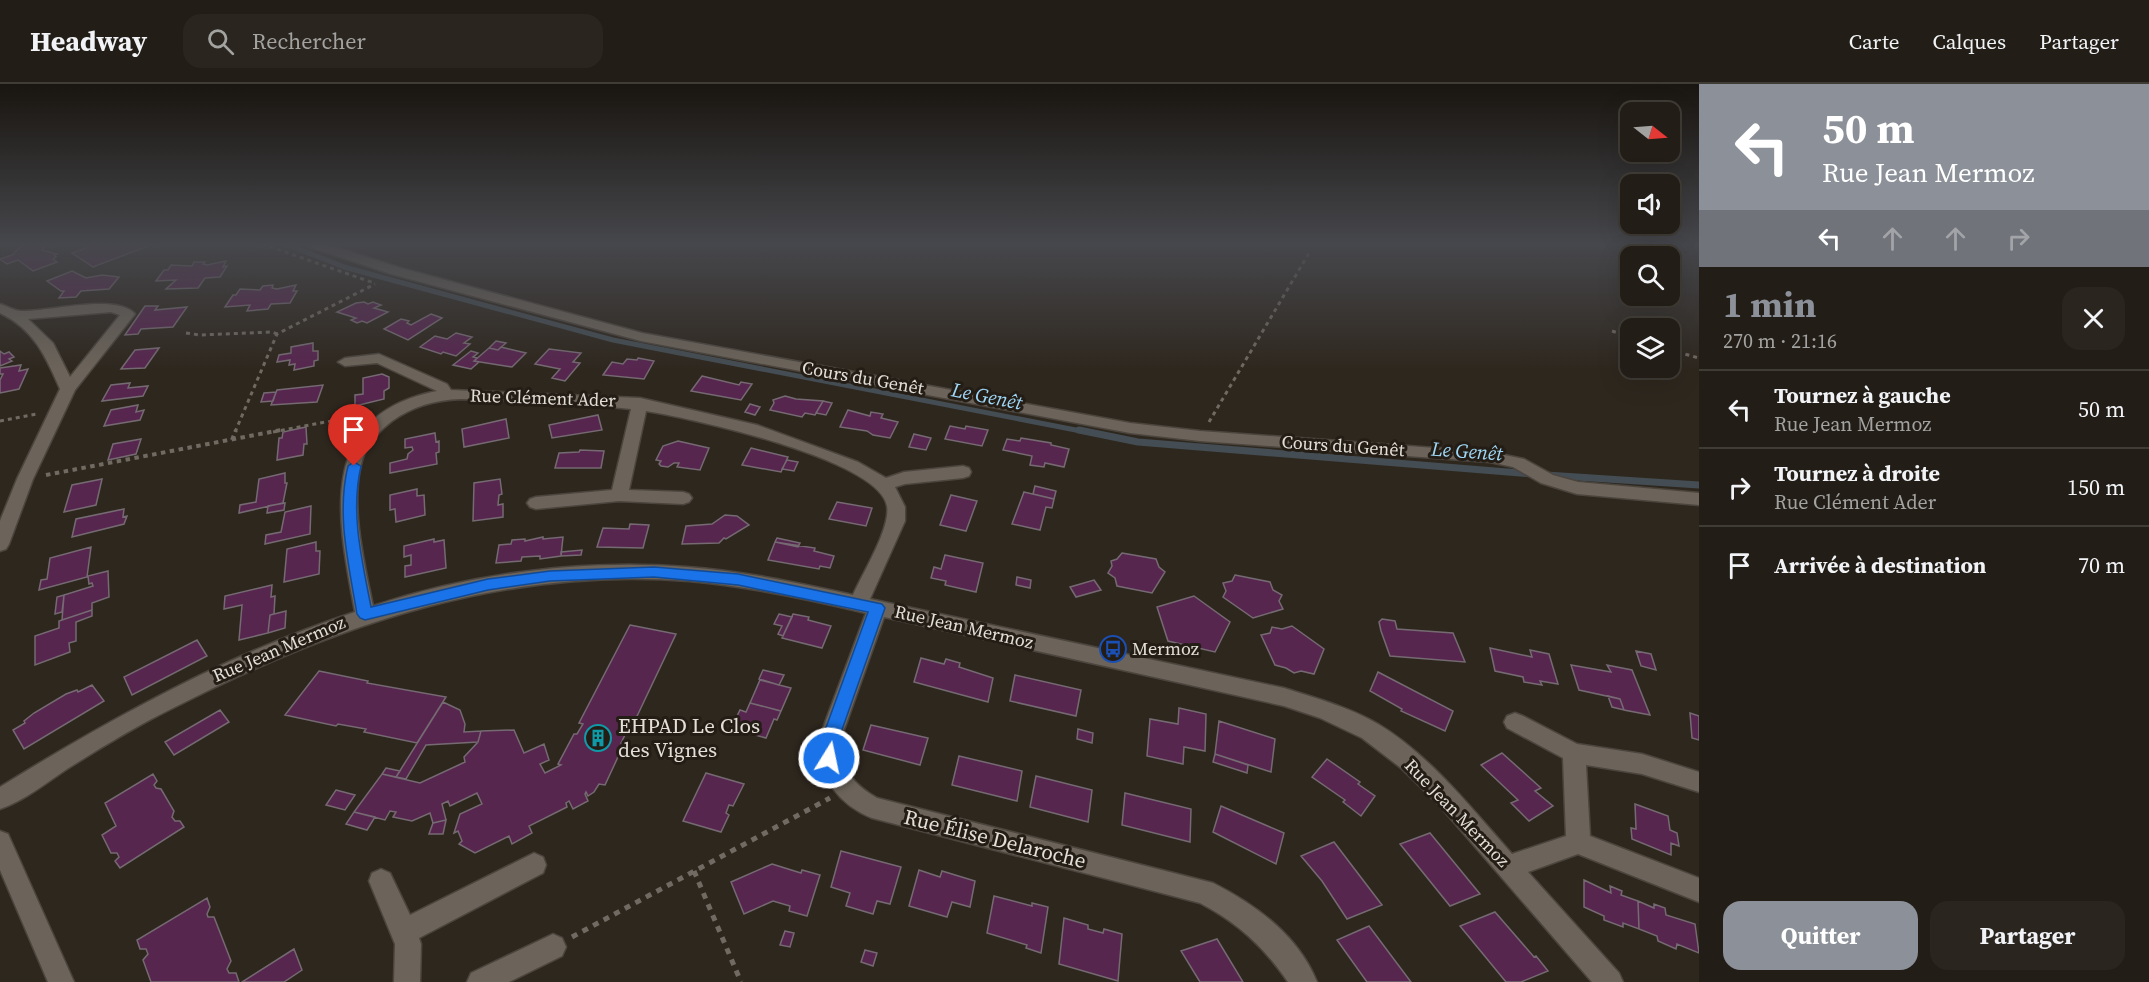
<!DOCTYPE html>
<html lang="fr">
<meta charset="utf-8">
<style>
:root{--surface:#221d16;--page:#2a261f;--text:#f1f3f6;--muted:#a2a2a1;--line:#3f3b35;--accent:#8c9099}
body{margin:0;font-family:"Source Serif 4",serif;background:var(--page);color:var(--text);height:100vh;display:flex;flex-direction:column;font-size:22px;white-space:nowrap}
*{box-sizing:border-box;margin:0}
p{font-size:20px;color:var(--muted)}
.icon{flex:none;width:33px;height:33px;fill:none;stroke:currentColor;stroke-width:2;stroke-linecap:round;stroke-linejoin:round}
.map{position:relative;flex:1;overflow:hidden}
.side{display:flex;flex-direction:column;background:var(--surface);width:450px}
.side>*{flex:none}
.banner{background:#8c9099;color:#fff;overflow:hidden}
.needle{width:39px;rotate:107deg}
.tools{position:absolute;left:1620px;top:18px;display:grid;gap:12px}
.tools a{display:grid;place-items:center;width:60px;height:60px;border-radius:12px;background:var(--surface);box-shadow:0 6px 24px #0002,0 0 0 2px var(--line);font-size:30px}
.pin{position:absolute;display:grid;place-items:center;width:51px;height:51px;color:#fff;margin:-62px -26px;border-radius:50% 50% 50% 0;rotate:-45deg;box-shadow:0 0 6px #0007}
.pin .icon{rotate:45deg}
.me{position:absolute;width:66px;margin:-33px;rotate:10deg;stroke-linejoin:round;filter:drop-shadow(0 0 4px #0008)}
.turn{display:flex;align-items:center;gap:21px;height:126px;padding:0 24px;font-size:27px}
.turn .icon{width:78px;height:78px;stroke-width:2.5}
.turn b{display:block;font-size:42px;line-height:51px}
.lanes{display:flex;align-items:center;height:57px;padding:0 24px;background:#0003;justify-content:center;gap:30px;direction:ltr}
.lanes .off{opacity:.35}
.round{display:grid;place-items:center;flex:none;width:63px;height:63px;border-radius:18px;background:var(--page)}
.head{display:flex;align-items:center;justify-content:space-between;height:102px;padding:0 24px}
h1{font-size:36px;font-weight:700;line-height:45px;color:var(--accent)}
.button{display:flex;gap:12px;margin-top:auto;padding:12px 24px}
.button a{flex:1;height:69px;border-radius:18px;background:var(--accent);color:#fff;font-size:24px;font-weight:700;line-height:69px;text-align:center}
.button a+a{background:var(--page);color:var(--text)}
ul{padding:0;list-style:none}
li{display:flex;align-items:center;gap:18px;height:78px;padding:0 24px;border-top:2px solid var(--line)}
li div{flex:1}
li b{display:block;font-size:22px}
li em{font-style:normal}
header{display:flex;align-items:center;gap:36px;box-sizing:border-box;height:84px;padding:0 30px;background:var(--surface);border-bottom:2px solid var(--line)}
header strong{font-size:28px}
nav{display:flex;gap:33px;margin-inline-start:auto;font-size:21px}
.search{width:420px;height:54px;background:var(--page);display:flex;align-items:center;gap:15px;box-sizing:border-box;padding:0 21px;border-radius:18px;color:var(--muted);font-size:22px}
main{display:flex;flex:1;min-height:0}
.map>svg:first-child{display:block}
</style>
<header>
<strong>Headway</strong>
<div class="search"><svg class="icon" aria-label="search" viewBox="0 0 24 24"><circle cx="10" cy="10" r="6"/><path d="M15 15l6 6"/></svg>Rechercher</div>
<nav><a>Carte</a><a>Calques</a><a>Partager</a></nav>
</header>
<main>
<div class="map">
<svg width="1699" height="898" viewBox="0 0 1699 898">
<rect width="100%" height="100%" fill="#2e271e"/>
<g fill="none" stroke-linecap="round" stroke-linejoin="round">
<path stroke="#444d53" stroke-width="5" d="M286,160L344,183L613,256L1086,348"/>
<path stroke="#444d53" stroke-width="7" d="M1079,346L1138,358L1532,390
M1546,391L1699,401"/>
</g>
<path fill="#57264f" stroke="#756a72" stroke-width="1.5" d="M23,160H48L42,166L57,170L54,171L56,173L53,175L57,178L33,187L18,176L7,180L0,175L12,171Z
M96,160H153L93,183L72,169Z
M226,177L223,183L227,182L220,193L205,194L198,204L166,205L176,196L156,197L164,186H168L171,181L192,182L194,178H205L203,180L207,181Z
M72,187L86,194L102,191L119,193L109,205L81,207L76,213L59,214L64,207H61L47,197Z
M273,201L272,204L277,205L296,201L293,207H297L290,219L271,220L268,225L247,227L250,221L225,223L233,211H236L240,205L260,206L263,202Z
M364,218L368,220L373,218L381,221L374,224L388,228L367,239L362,237L357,239L351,236L356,234L337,228L356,219Z
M145,222H158L155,226L187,223L173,243L141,245L138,250L125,251Z
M431,230L442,234L408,256L384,245L401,235L409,237L407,239L411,241Z
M456,249L472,253L464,259L470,260L456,272L443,268L441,270L420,263L435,252L447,255Z
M496,257L506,259L498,266L489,264Z
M313,259V267H318V276L314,277V282L294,286L295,280L289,281L290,276L277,278L279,271L291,269V263Z
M501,263L526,269L512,283L474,277L489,264L498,266Z
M159,264L145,284L121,285L135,266Z
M549,265L581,269L573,278L580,279L565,297L552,294L560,285L535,280Z
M0,267L4,270L9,268L14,273L9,275L12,277L0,282Z
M471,267L478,269L473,273L477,274L474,277L479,278L471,285L453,281Z
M638,274L654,277L644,295L603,291L612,278L623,280L627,275L637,276Z
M21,281L19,287L28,285L19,305L0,309V296L3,290H0V284Z
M382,290L389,293V304L384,307V315L355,322V311L363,310V294Z
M702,292L739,301L741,298L752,300L741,316L691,307Z
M130,299L128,304L148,302L143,312L102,317L111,301Z
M323,301L317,318L271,321L277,306Z
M276,308L273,317L261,318L264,309Z
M785,312L796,315L823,317L815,331L805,329L802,333L770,326L774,319L773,316Z
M823,317L832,319L826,331L816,329Z
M750,320L760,323L755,331L745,328Z
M138,321L136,328L144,326L140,336L104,342L111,326Z
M848,326L870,332L871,328L883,330L881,334L898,338L890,354L873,351L867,347L840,343Z
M598,331L602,346L552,354L549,341Z
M506,335L509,354L464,363L462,345Z
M950,342L965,345L966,342L988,346L982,362L945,355Z
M306,343L307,360H304L303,371L277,376L279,354H282L283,348Z
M435,349L436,358L439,357V368L436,369L437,380L390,389V379L407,375L408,370L413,366L412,363L405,364V355Z
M914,350L931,354L926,366L909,363Z
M1021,354L1051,359V361L1069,365L1064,383L1045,379L1044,383L1030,381L1032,372L1003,366L1007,355L1020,357Z
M141,355L136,370L108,376L113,360Z
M678,357L709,364L700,386L677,383L679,379H674L668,383L661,382L659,380L661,377L656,376L663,362Z
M751,364L788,373L781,388L742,381Z
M580,366L604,367L601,384H555L559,369L579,368Z
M787,376L798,378L794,387L782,385Z
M285,389V399H287L283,419L239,429L240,421L256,418L259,395Z
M102,395L96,421L64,428L72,401Z
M500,395L502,410L499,411L498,421L503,420V433L473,437L474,399Z
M1035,402L1056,407L1054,415L1033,410Z
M417,405V412L424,411L425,431L396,438L395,425L390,426V411Z
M1024,408L1054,415L1052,424L1046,423L1040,446L1012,440Z
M951,411L977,417L966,447L940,441Z
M837,418L872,424L866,442L829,435Z
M285,419L284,426L267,429L268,422Z
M311,422L310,450L265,460L266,451L281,448L285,428Z
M124,425L123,433L127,432L124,440L72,453L76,435Z
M725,431L737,432L749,441L726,455L724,454L719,459L682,460L686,442L712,440Z
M630,440L649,441L643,464L597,463L603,444L629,445Z
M543,453V455L563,453L561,472L540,475V472L522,473L521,477L496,479L499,461L511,460L512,456L525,455V457Z
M777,454L800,459L798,463L775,458Z
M434,455V458L444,456L446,484L405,493V482L411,481V471L404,473V462Z
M316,458V467H320L319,490L284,498L287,465Z
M775,458L815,464L814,467L834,472L830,484L820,482L819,485L768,476Z
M91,463L87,493L39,506L41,496L47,495L50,474Z
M582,466L581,471L561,472V468Z
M1122,469L1156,475L1159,483L1165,488L1152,509L1117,502L1115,494L1108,489L1112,482L1111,477L1117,475Z
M945,471L983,479L976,508L945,501L946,497L931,494L934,483L941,485Z
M108,487L109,513L92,519V526L62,536L64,511L93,502L92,499L89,500L88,492Z
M1235,491L1270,498L1273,506L1282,511L1279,517L1283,525L1253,534L1223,513L1226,507L1223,499L1232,497Z
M1017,493L1031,496L1030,504L1016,501Z
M1094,496L1101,506L1076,513L1070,503Z
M272,501L271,513L275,512L274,530L270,531L268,549L239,556L242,521L224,525L225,512Z
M64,511L62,528L55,530L57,513Z
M1194,512L1230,538L1215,568L1168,557L1157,523Z
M92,526V532L76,538V557L69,559L70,568L35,581V552L59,544V537Z
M286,527L285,544L268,549L270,531Z
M779,530L792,533L783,552L778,550L782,542L774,540Z
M793,530L809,533L808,536L831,542L822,564L782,554Z
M1382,535L1395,537L1397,545L1453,549L1465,578L1390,572L1381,547L1379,538Z
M630,541L676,550L629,649H626L621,659L624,660L605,701L599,700L594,708L588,712L586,708L585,710L588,717L573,725L569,717L566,719L567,723L529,742L532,749L512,760L509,752L475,769L459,760L462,757L458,747L454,749L460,730L482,720L477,709L450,722L448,717L442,720L446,736L433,739L430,729L412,737L393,733L396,728L390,727L385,736L354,728L382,690L420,699L465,678L464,673L478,658L481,647L514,646L524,669L544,660L549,676L540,680L545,689L561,681L558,680L574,650H577L583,640L579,639Z
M1292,542L1324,565L1314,590L1301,587L1294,589L1286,584L1275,581L1261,551L1270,549L1272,543L1282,545Z
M197,556L207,572L132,611L124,593Z
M1490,564L1532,573L1530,566L1549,570L1558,600L1540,597L1542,601L1524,598L1523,593L1495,587Z
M1636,567L1651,570L1656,586L1641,582Z
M921,574L944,580L946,575L960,579L959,583L993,594L988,618L914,598Z
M1571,581L1611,588L1607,581L1632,586L1650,631L1624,626L1620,615L1579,606Z
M763,586L784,591L779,601L759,595Z
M319,587L368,597L367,599L446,613L417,659L364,648L366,645L338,640L336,642L285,631Z
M1378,588L1453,627L1445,647L1401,627L1402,625L1370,607Z
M1015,591L1081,606L1076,632L1010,617Z
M760,596L791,604L781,627L750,619Z
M92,601L104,617L24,665L13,646L25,639L24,637L34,629L66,610L77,606L78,608Z
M1608,612L1620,615L1624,626L1612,623Z
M443,618L460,626L465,640L464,648L481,647L478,658L426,661L406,695L396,693Z
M750,619L781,627L777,636L774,635L766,654L731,644L740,626L746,628Z
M1179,624L1206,630L1205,667L1184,663L1183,680L1147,672L1150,635L1178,640Z
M220,626L229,638L174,671L165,658Z
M1690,629L1699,632V656L1692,654Z
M1219,637L1275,655L1271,688L1215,670Z
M871,641L928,654L920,681L863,666Z
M1078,645L1093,649L1092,659L1077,655Z
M1502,669L1541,704L1535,707L1553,722L1529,737L1511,719L1518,716L1481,681Z
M1215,670L1248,681L1247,689L1213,678Z
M959,672L1022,687L1017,717L952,701Z
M1327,675L1360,698L1358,700L1375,712L1361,732L1343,718L1345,716L1312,693Z
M386,684L400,687L396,693L382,690Z
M706,689L744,700L733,722L729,721L726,729L729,731L721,748L683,737Z
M153,690L157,697L154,701L156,704L161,705L174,727L172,733L175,737H180L184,743L120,784L115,777L119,773L117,769H111L102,751L116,742L105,719Z
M1036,692L1092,706L1088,738L1030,723Z
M336,706L355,711L345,726L326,721Z
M1125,709L1191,725L1190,758L1122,741Z
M1635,720L1668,732L1670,746L1677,749L1679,762L1671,759V771L1632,755L1631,744L1636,745Z
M1221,722L1284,749L1276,780L1213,748Z
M354,728L375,733L367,746L346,740Z
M446,736L443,750H429L433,739Z
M1430,749L1480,810L1450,822L1400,760Z
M1334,758L1382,821L1347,835L1322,797L1301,772Z
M841,767L901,783L890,820L877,817L873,830L846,822L850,809L831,803Z
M772,780L801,789L802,786L820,791L807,832L789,827L790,822L773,817L744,830L731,798Z
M919,786L940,793L942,787L975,797L970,823L952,818L947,833L909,822Z
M1584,796L1611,809L1610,802L1622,807L1621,811L1638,817L1639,845L1623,839V843L1604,836V832L1584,823Z
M994,812L1032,822V819L1048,823L1041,869L1026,864L1027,861L987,849Z
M207,814L210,823L207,830L208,833H214L231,877L227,885L229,889H236L239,898H151L143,876L148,870L146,865H140L137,856Z
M1638,817L1654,824V820L1665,824L1666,831L1695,840L1699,869L1677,860L1676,865L1658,857L1657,852L1639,845Z
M1495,828L1534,873L1536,872L1548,887L1521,898H1506L1460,842Z
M1064,834L1088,841V845L1103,849L1104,845L1122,850L1118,897L1059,880Z
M1369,842L1411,898H1367L1337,856Z
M785,847L794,849L790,863L780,861Z
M1217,855L1243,898H1200L1181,867Z
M294,865L302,886L284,898H242Z
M865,866L877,869L873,882L861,878Z"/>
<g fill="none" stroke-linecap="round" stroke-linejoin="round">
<defs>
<path id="street" d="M308,160H326L401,184L642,249L1130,339L1200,347L1490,368L1524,375L1553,391L1578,398L1699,409V421L1577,410L1541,399L1513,383L1490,378L1200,357L1130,349L641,257L391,190L310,163Z
M0,220C7,222 14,227 22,227C49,228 116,209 135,230L75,306L33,395L9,460L6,465L0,467V437L17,395L60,305C46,273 34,245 0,229ZM111,228L120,231L70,293L53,259L28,235Z
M379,270L447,300L451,306L640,314L757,341L858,378L886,394L904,388L963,382L969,384L971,388L969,392L963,394L905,400L895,403L905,423V437L870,515L1284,604C1315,614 1349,623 1378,640C1431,672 1472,725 1512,770L1566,752L1563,674L1507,644L1504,638L1507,632L1515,629L1523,632L1577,660L1642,670L1699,688V708L1642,690L1586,681L1590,752L1699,794V818L1578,770L1528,788L1619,889L1623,898H1592L1439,721L1401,684L1362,654L1320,634L1284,622L884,533L839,660C842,686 854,701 877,714L1213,799C1256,821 1298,851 1317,898H1288C1264,863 1238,839 1200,819L872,734C839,721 820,694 817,660L866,529C808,515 748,502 689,497C506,482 336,541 175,623C138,641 102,663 67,685C46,699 24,717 0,725V703C113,633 228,570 355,528C338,437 314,331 437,307L377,279L345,282L338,278L345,274ZM461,315L560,318L631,325L612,406L536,413L530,415L527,419L530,423L536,425L619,417L683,420L689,418L692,414L689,410L683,408L629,406L646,327C690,334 879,375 887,422C891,444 862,490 853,511C798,499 743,487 687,483C583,475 472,489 373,522C364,478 346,406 367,364C373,354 383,344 392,337C413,322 435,316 461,315Z
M0,747L8,750L74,898H48L0,786Z
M534,769L543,773L546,781L543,789L419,854L421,860L420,898H394L395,860L369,797L372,789L381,785L390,789L410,831Z
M553,850L562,854L566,863L562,872L509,898H467L471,889Z"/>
</defs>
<use href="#street" stroke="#4b453e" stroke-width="3"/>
<path stroke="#706a62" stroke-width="3" stroke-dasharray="4 4" stroke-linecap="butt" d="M262,160L374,199
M1612,247L1630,253
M186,249L200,251L272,248L277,250
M1670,266L1699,274
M0,337L37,330
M1209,338L1309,169
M235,348L277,250L375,200
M273,348L363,331"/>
<path stroke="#706a62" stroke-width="4" stroke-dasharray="4.5 4.5" stroke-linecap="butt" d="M232,356L236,346
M46,391L281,346"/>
<path stroke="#706a62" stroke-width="5" stroke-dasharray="6 6" stroke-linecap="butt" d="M694,787L741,898
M572,853L830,714"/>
<use href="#street" fill="#6c645a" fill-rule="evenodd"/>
</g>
<linearGradient id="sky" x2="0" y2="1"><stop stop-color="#191510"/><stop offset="0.56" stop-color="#46474c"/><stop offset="1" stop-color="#46474c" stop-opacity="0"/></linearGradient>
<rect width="1699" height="286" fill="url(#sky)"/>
<path fill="#1a73e8" stroke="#114b97" stroke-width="1.5" d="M354,378L361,382C350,429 362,476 371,523L488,495L550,487L654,483L738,490L882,520L885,524L837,660V674L835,680L829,682L823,680L820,660L868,528L738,501L654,493L550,497L488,506L365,536L360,534L357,530C349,481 336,431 348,382Z"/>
<defs>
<symbol id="bus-ring" viewBox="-11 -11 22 22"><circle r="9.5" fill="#241d15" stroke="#1a4fb4" stroke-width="1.5"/><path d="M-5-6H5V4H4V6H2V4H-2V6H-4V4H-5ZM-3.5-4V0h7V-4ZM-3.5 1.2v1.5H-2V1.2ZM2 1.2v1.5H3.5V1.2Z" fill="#1a4fb4"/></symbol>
<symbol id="building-ring" viewBox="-11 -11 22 22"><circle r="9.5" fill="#241d15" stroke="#0f9aa8" stroke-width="1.5"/><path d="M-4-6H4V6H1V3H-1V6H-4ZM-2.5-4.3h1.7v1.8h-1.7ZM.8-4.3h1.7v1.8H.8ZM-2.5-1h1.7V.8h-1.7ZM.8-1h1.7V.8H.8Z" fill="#0f9aa8"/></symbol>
</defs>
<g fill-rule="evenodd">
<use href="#bus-ring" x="1098" y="550" width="30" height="30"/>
<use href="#building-ring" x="583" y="639" width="30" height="30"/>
</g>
<g text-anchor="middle" stroke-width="6" stroke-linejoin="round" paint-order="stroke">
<g font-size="18" fill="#e3ded8" stroke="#241d15">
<text transform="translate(863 294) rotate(10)" y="6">Cours du Genêt</text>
<text transform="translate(543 314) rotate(2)" y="6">Rue Clément Ader</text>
<text transform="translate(1343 362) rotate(4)" y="6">Cours du Genêt</text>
<text transform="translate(964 543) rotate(13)" y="6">Rue Jean Mermoz</text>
<text transform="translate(279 565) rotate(-23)" y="6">Rue Jean Mermoz</text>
<text transform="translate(1457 729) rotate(46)" y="6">Rue Jean Mermoz</text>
</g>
<g font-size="18" fill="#e3ded8" stroke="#241d15" text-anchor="start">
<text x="1132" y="571">Mermoz</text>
</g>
<g font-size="20" font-style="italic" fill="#9fd7f7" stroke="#241d15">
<text transform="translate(987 312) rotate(11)" y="7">Le Genêt</text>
<text transform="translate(1467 367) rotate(4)" y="7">Le Genêt</text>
</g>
<g font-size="21" fill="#e3ded8" stroke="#241d15" text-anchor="start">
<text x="618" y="649">EHPAD Le Clos<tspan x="618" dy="24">des Vignes</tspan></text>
</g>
<g font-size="21" fill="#e3ded8" stroke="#241d15">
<text transform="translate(995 755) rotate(14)" y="7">Rue Élise Delaroche</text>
</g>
</g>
</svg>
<div class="tools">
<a><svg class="needle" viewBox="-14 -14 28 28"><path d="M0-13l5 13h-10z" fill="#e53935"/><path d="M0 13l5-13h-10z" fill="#a2a2a1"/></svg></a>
<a><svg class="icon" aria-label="sound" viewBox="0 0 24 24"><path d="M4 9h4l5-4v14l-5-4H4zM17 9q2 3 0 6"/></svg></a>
<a><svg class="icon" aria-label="search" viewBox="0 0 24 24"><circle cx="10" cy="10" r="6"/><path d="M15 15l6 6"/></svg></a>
<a><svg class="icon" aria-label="layers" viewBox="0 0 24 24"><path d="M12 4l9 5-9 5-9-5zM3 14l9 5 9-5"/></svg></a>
</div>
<div class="pin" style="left:354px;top:382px;background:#d93025"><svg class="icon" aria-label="arrive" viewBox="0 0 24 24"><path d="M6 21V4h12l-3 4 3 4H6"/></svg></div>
<svg class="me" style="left:829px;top:674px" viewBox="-20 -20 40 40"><circle r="17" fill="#1a73e8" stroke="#fff" stroke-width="3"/><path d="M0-11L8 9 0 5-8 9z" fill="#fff"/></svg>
</div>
<section class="side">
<div class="banner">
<div class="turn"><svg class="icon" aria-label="left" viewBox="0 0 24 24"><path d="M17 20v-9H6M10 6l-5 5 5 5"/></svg><div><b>50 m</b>Rue Jean Mermoz</div></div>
<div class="lanes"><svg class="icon" aria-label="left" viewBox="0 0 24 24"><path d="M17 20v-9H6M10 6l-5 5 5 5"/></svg><svg class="icon off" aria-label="ahead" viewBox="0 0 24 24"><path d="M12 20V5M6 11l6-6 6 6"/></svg><svg class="icon off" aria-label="ahead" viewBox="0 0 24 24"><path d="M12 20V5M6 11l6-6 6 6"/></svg><svg class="icon off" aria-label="right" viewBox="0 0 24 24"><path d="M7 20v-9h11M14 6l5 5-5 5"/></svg></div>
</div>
<div class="head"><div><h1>1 min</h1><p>270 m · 21:16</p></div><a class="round"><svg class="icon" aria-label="close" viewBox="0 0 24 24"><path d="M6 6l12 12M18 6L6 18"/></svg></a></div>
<ul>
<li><svg class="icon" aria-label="left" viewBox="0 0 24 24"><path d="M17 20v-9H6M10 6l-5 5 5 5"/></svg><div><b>Tournez à gauche</b><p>Rue Jean Mermoz</p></div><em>50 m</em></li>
<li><svg class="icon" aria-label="right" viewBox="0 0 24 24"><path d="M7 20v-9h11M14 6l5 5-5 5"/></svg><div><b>Tournez à droite</b><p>Rue Clément Ader</p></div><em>150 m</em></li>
<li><svg class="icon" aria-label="arrive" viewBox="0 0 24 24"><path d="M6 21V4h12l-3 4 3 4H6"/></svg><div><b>Arrivée à destination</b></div><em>70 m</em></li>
</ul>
<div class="button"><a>Quitter</a><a>Partager</a></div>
</section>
</main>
